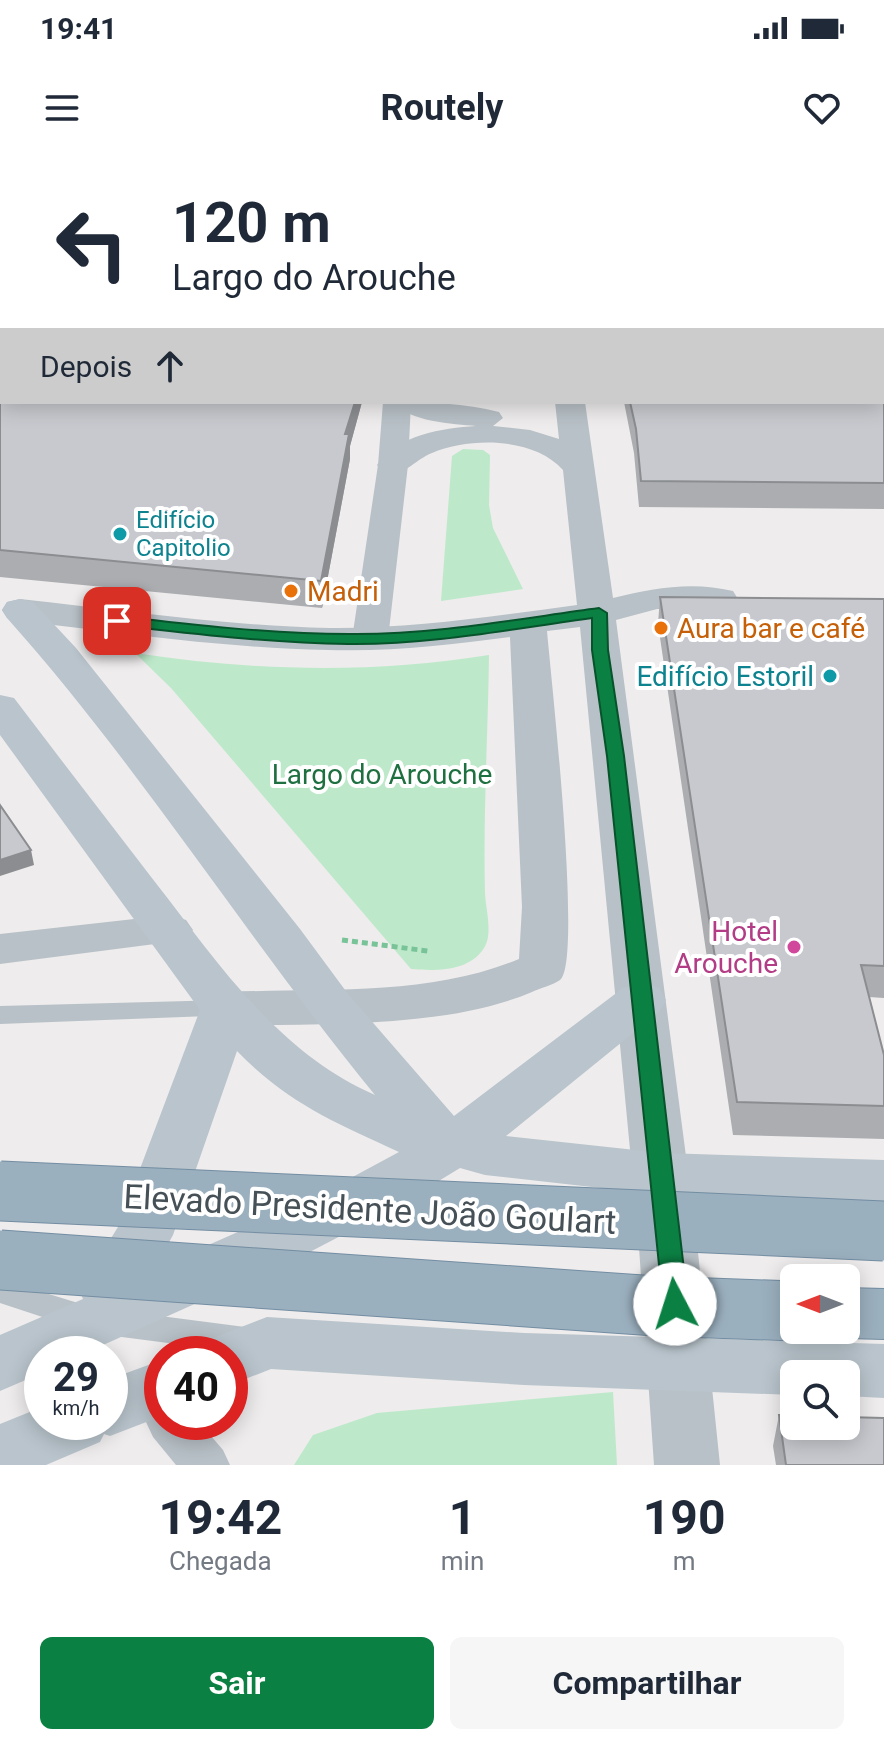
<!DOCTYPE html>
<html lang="pt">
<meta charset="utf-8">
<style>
:root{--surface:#fff;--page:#f6f6f7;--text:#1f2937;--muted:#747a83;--accent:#0b8043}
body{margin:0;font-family:Roboto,sans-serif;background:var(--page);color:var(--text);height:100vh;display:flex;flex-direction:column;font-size:30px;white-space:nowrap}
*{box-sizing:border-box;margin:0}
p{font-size:26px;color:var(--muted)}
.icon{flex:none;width:44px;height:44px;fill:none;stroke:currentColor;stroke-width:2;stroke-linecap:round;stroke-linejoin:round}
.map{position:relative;height:1305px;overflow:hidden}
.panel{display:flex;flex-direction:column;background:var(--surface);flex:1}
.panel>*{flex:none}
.hud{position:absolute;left:0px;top:0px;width:884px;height:244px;box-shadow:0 4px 20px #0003;background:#fff;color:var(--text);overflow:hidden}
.needle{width:52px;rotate:270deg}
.tools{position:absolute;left:780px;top:1104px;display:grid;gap:16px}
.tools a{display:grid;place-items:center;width:80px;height:80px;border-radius:12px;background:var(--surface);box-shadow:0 4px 20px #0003;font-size:40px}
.speed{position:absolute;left:24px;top:1176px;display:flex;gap:16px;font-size:40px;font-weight:700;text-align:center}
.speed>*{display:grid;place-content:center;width:104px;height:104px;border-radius:50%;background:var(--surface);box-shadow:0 4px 20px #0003;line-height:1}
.speed small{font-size:20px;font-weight:400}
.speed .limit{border:12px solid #d22;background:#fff;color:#111}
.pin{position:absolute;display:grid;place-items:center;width:68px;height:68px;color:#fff;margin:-34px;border-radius:16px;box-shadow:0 4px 12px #0006}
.me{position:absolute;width:88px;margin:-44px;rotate:355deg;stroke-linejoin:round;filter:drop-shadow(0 0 6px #0008)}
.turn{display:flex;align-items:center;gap:28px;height:168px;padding:0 40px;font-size:36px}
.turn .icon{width:104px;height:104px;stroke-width:2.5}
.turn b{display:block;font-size:56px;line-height:68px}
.then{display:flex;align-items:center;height:76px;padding:0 40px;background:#0003;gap:16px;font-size:30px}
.eta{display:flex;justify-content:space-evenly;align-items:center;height:136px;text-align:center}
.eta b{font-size:48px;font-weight:700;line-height:56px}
.cta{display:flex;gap:16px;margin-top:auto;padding:16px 40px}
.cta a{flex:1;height:92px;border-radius:12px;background:var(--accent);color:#fff;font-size:32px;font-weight:700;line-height:92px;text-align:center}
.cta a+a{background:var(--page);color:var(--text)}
.status{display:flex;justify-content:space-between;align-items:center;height:56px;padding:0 40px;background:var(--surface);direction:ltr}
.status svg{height:22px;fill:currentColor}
header{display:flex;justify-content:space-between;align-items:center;height:104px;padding:0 40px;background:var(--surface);font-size:36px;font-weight:700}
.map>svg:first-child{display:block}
</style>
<div class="status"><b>19:41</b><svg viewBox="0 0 49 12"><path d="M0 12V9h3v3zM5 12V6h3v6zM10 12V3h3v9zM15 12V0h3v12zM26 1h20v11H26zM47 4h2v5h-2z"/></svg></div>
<header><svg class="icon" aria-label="menu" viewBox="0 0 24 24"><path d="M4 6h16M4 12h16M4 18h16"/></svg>Routely<svg class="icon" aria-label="heart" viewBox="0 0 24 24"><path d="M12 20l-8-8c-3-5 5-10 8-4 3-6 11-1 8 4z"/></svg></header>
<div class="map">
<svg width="884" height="1305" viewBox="0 0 884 1305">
<rect width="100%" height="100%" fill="#eeecec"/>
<path fill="#bde9ca" d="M463,289L483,290L490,295L489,345L493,368L523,429L441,441L452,296Z
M135,493C253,511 371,514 489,495C488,574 483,655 485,734C486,750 493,774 484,788C469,812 435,811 411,809L171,528Z
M613,1232L617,1305H294L313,1275L377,1253Z"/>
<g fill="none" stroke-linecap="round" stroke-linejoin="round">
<defs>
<path id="trunk" d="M846,1128L884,1129V1179L846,1178L824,1171L846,1170Z"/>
</defs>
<use href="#trunk" stroke="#738da2" stroke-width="2"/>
<path stroke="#79c398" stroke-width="5" stroke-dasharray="6 4" stroke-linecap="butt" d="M342,780L428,791"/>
<path fill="#b8c1c7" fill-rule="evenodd" d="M226,840L235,843L239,849L235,855L0,864V846Z
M0,1119L91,1147L245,1167L256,1171L261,1180L256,1189L245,1193L91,1173L0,1143Z"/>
<path fill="#b8c1c7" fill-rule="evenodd" d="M0,103H2V114H0Z
M162,1244V1262H199L223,1290L230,1305H176L153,1277L146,1262L153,1247Z"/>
<path fill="#b8c1c7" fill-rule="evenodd" d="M0,163H2V179H0Z
M383,242H411L408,305L388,479L383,487L370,490L357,487L352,479L378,305Z
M170,755L186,760L193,770L186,780L0,804V774Z"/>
<path fill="#b8c1c7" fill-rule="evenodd" d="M0,74H2V88H0Z
M394,242C429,242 465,243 499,252L503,258L493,266L530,270L559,279L555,242H585L613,438C652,428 693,421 733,431L738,439L733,447L720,450L657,449L616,460L696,1073L720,1305H654L638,1073L580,467L547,471C551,517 583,802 560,820C553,825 540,828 532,832C445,869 321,863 226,866L208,861L201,849L208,837L226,832C322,828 428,837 519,799L522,747L510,477C450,485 389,492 328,490C225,488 122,473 20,461L7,458L2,450L7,442L20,439C122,450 226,466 329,468C413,469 495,456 577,445L563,310C534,277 470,277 432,293C412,301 405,318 382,312L377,305C398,275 442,268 476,266C454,264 408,262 394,242Z"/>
<path fill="#b9c4cc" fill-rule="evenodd" d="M20,439L33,442L76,488L300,769L348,834L454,956L623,828L641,823L659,828L666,840L659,852L506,976L663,993L884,1000V1044L663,1035L485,1015L460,1008L396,1047L304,1095L83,1194H42V1213L0,1231V1175L83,1139L79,1130L118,1067L200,850L0,575V535L14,538C61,600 108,661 155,722C218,803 277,892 375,935C248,780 141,608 7,458L2,450L7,442ZM237,891C287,943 336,963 399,992L310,1040L154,1109L173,1075Z
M267,1157L524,1173L884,1184V1238L846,1236V1214H794V1235L524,1225L271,1209L230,1225V1194H201L208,1180Z
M162,1200V1256L110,1276L104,1274L100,1282L46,1305H0V1264L42,1247V1262H110V1219Z"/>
<use href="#trunk" fill="#9bb0bf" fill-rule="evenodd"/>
<defs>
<path id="trunk-bridge" d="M0,1031L884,1071
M0,1100L656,1146L794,1151"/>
</defs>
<use href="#trunk-bridge" stroke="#738da2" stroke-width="61" stroke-linecap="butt"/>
<use href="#trunk-bridge" stroke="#9bb0bf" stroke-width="59"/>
</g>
<path fill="#abadb1" d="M262,0H884V349L639,347L634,293L624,242H882V2H267Z
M0,176L2,242H362L350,286V299L322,448L0,417Z
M660,437L884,439V838L869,837L884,895V979L733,975L658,464Z
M779,1255L884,1305H776L773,1286Z"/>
<path fill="#8b8d90" d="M117,0H197L189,2H109Z
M2,27V48H0V28Z
M355,242H362L350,286V299L322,448L321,421L345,274Z
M31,690L34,705L0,716V700Z"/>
<path fill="#c7c9ce" stroke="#8b8d90" stroke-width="2" d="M0,0H117L109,2H2V27L0,28Z
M302,0H884V140L882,141L884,158V323L641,321L636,269L630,242H882V2H306Z
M0,176H2V242H355L345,274H349L321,421L0,390Z
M660,437L884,439V806L861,805L884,895V946L737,942Z
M0,645L31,690L0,700Z
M779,1255H794V1266H846V1257L884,1258V1305H786Z"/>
<path fill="#0b8043" stroke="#07532c" stroke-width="2" d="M599,448L607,453L608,490L624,596L688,1144L684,1152L675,1155L666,1152L663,1144L607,596L592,490V458C511,469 430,485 348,484C271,483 194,474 117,465L109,461L117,456C194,465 272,474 349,474C433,475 517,459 599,448Z"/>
<g fill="#0f9aa8" stroke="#fff" stroke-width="3">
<circle cx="120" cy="374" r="8"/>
<circle cx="830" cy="516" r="8"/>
</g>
<g fill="#e8710a" stroke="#fff" stroke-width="3">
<circle cx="291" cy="431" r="8"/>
<circle cx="661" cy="468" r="8"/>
</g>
<circle fill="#d1479c" stroke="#fff" stroke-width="3" cx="794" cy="787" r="8"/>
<g text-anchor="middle" stroke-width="8" stroke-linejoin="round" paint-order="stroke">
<g font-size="24" fill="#0d838f" stroke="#fff" text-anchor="start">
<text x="136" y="368">Edifício<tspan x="136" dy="28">Capitolio</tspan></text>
</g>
<g font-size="28" fill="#c56008" stroke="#fff" text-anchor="start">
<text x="307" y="441">Madri</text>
<text x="677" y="478">Aura bar e café</text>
</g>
<g font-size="28" fill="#0d838f" stroke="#fff" text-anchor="end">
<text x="814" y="526">Edifício Estoril</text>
</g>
<g font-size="28" fill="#1f7041" stroke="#fff">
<text x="382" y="624">Largo do Arouche</text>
</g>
<g font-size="28" fill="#b23c85" stroke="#fff" text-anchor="end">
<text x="778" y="781">Hotel<tspan x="778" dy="32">Arouche</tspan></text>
</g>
<g font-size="34" fill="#465057" stroke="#fff">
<text transform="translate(370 1049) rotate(3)" y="12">Elevado Presidente João Goulart</text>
</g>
</g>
</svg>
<div class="tools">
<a><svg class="needle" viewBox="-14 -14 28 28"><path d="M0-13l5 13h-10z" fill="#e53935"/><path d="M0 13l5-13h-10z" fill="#747a83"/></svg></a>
<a><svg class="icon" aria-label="search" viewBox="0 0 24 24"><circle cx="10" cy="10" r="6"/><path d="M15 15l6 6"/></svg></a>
</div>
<div class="speed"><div>29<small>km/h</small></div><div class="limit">40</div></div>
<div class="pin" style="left:117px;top:461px;background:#d93025"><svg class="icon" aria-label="arrive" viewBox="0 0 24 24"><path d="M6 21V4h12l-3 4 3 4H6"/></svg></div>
<svg class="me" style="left:675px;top:1144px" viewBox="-20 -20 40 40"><circle r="19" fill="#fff"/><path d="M0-13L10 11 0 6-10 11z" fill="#0b8043"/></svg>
<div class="hud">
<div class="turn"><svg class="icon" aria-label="left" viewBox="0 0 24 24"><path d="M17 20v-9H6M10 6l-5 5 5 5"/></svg><div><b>120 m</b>Largo do Arouche</div></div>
<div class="then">Depois<svg class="icon" aria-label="ahead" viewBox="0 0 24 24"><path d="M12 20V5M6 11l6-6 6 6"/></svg></div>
</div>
</div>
<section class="panel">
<div class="eta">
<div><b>19:42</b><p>Chegada</p></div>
<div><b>1</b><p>min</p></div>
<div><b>190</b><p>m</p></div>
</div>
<div class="cta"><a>Sair</a><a>Compartilhar</a></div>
</section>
